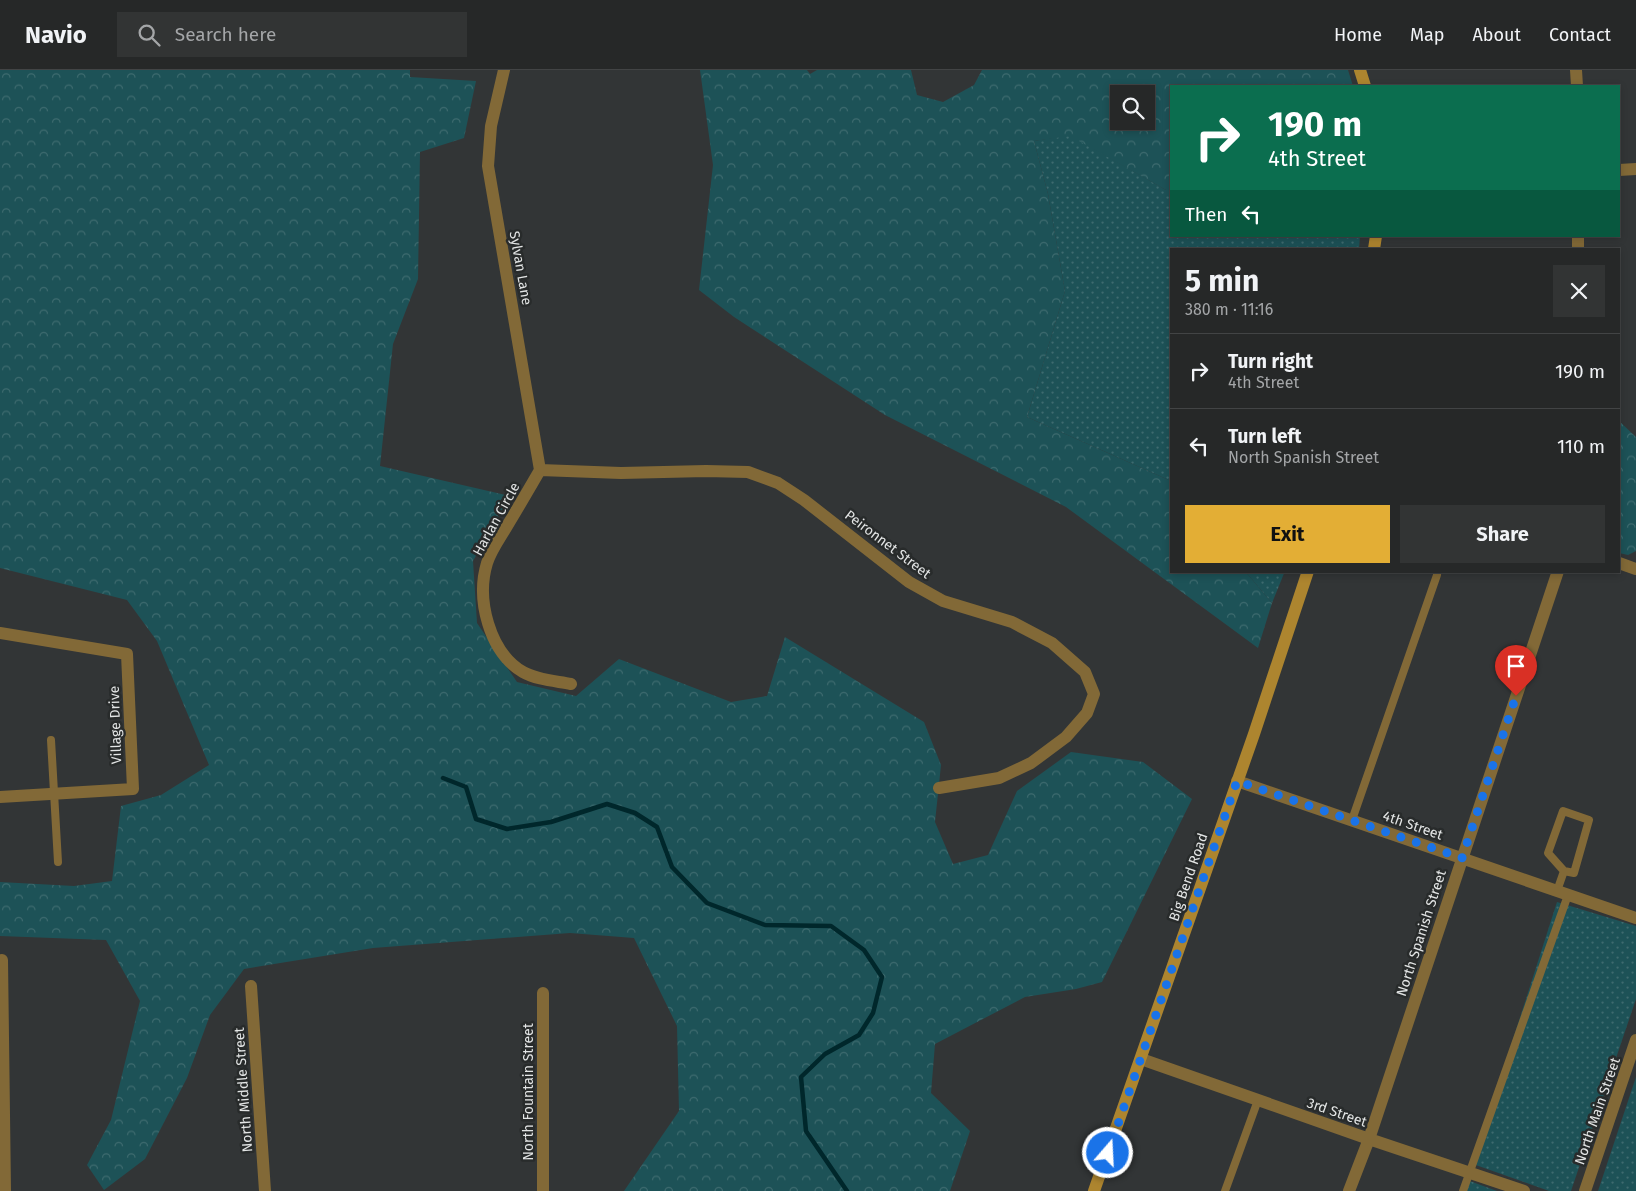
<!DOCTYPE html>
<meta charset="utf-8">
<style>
:root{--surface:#262828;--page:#323434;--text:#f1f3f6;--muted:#a4a6a8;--line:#424445;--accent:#e3ae35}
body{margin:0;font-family:"Fira Sans",sans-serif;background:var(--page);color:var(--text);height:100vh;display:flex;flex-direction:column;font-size:19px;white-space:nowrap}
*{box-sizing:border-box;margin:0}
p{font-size:16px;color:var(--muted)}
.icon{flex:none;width:28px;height:28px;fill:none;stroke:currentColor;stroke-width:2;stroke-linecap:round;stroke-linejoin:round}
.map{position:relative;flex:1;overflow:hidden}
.details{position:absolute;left:1170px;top:178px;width:450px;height:325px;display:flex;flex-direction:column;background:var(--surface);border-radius:0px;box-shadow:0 2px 8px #0003,0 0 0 1px var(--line)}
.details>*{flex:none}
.guide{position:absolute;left:1170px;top:15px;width:450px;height:152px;border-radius:0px;box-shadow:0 2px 8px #0003,0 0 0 1px var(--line);background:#0b6e4f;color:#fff;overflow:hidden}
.buttons{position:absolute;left:1110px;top:15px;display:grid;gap:10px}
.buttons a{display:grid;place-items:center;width:45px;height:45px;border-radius:0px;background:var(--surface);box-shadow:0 2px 8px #0003,0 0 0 1px var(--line);font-size:25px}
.pin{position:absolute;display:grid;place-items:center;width:42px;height:42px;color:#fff;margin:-51px -21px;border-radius:50% 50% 50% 0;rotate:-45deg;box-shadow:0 0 5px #0007}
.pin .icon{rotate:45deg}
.me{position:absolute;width:55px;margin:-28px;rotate:19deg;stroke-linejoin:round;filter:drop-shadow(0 0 4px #0008)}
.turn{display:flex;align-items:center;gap:18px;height:105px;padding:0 15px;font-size:22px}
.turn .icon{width:65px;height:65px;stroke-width:2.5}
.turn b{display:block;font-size:35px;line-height:42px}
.then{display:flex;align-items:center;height:48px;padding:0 15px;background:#0003;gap:10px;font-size:19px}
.round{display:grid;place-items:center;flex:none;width:52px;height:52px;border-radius:0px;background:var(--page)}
.overview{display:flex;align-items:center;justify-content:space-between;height:85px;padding:0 15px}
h1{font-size:30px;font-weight:700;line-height:38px}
.button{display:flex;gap:10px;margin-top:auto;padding:10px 15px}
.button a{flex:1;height:58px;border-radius:0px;background:var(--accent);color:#111;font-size:20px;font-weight:700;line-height:58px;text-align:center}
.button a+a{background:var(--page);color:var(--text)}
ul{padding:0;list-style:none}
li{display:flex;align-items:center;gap:15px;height:75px;padding:0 15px;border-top:1px solid var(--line)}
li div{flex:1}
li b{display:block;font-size:19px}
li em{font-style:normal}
header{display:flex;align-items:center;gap:30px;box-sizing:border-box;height:70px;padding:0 25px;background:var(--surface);border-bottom:1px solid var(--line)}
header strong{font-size:24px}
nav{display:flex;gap:28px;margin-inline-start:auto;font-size:18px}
.search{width:350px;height:45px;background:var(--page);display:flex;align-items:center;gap:12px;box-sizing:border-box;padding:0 18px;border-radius:0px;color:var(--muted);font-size:19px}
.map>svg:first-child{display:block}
</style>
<header>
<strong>Navio</strong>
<div class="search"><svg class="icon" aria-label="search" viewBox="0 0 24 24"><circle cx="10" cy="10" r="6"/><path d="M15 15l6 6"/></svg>Search here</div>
<nav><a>Home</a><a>Map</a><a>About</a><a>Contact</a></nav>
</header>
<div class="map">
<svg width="1636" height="1121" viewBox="0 0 1636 1121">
<defs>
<pattern id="grass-dots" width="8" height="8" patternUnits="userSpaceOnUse" patternTransform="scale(1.25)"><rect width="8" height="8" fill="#1d5257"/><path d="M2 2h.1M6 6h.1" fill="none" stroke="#3e6b6f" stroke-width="1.8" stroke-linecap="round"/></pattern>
<pattern id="forest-crowns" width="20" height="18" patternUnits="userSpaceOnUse" patternTransform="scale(1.25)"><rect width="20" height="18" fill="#1d5257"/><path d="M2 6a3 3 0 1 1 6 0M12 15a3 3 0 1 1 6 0" fill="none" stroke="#3e6b6f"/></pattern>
</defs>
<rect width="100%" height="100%" fill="#323536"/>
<path fill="url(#grass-dots)" d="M1070,65L1166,120H1171V166H1360L1359,179H1171V411L1027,347L1065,221L1048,124L1034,71Z
M1245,501H1285L1272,533Z
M1557,832L1636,856V929L1571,1121H1549L1473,1094Z
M1636,1007V1121H1598Z
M1467,1110L1497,1121H1464Z"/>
<path fill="url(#forest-crowns)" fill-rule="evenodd" d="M0,0H410V7L476,11L464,68L420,82L418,209L393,274L380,396L510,426L473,491L477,553L517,612L576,626L619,589L731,632L767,626L785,567L924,652L941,695L935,752L953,794L988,785L1017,721L1071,682L1143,692L1192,729L1102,912L1076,919L1025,927L935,974L931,1023L970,1061L950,1121H624L679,1041L677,956L634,868L570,863L373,878L244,899L210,945L187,1008L145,1089L104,1120L87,1095L111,1050L140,931L106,870L0,866V812L74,816L112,811L121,736L161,725L209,695L157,571L127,530L0,498Z
M700,0H807L810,4L817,0H911L917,25L943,32L974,15L982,0H1348L1353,16H1171V120H1166L1070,66L1034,71L1048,124L1065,221L1027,347L1171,411V501H1245L1272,533L1258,578L1066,437L885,345L734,247L699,220L713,95ZM1119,24H1146V51H1119Z
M1619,351L1636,367V481L1628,485L1619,483Z"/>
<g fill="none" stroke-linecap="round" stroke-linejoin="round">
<path stroke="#00272b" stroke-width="4.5" d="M443,708L466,717L476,749L507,759L551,752L607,734L635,743L657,757L672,797L707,833L765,855L831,856L864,880L882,907L873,943L859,965L825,984L801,1007L806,1061L847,1121"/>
<path stroke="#826937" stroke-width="8" d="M51,670L58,792
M1352,750L1437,505
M1557,821L1564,801L1548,783L1563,741L1589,750L1574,803L1564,801
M1225,1121L1258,1030
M1463,1121L1568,825"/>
<path stroke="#826937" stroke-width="12" d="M504,0L491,56L488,96L540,400
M1576,0L1577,16
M1619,100L1636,99
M1578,179V166
M540,400L621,403L706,401L748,402L778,413L804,430L909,512L943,531L1012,552L1052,573L1085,602L1094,624L1087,643L1066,667L1031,693L999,708L939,718
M540,400C529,419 518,438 507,456C500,468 491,480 487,493C476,529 489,582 523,602C537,610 556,611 571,614
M1619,493L1636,499
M0,563L127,584L133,719L0,727
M1237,711L1636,848
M2,890L5,1121
M251,916L265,1121
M543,923V1121
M1141,989L1369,1069L1524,1121
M1349,1121L1369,1069L1558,501
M1585,1121L1636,970"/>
<path stroke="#ad852f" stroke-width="12" d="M1360,0L1365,16
M1374,179L1376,166
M1094,1121L1254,664L1308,501"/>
</g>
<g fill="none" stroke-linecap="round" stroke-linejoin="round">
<path stroke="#1a73e8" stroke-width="9" stroke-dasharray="0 16.2" d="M1108,1083L1237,711L1462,788L1516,626"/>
</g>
<g text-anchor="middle" stroke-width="5" stroke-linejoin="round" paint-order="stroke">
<g font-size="14" fill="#e3e5e5" stroke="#282b2b">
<text transform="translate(521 198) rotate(80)" y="5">Sylvan Lane</text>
<text transform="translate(496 449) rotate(-61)" y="5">Harlan Circle</text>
<text transform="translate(888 474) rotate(37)" y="5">Peironnet Street</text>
<text transform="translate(115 655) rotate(-92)" y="5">Village Drive</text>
<text transform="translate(1413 755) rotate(19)" y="5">4th Street</text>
<text transform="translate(1188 807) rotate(-71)" y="5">Big Bend Road</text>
<text transform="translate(1421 863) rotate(-72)" y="5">North Spanish Street</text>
<text transform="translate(243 1020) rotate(-94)" y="5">North Middle Street</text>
<text transform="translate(528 1022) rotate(-90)" y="5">North Fountain Street</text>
<text transform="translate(1597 1041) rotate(-71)" y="5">North Main Street</text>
<text transform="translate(1337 1042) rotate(19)" y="5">3rd Street</text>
</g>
</g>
</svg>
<div class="buttons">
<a><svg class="icon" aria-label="search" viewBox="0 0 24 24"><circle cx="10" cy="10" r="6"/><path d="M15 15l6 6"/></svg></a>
</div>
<div class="pin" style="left:1516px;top:626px;background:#d93025"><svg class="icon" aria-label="arrive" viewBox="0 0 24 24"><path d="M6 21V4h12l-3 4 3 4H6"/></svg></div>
<svg class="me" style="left:1108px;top:1083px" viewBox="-20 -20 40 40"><circle r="17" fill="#1a73e8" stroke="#fff" stroke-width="3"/><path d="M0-11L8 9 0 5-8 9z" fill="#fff"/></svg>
<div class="guide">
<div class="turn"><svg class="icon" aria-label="right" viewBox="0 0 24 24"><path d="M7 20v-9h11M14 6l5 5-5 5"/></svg><div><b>190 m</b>4th Street</div></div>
<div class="then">Then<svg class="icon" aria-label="left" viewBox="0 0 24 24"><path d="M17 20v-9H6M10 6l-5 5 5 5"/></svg></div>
</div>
<section class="details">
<div class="overview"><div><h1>5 min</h1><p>380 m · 11:16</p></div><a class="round"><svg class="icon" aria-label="close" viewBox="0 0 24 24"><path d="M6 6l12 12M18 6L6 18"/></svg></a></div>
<ul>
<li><svg class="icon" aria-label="right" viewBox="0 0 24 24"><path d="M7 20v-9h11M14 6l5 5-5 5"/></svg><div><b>Turn right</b><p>4th Street</p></div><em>190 m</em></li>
<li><svg class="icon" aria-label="left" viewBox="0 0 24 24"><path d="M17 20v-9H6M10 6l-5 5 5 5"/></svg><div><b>Turn left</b><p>North Spanish Street</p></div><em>110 m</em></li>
</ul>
<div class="button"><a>Exit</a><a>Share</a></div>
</section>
</div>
